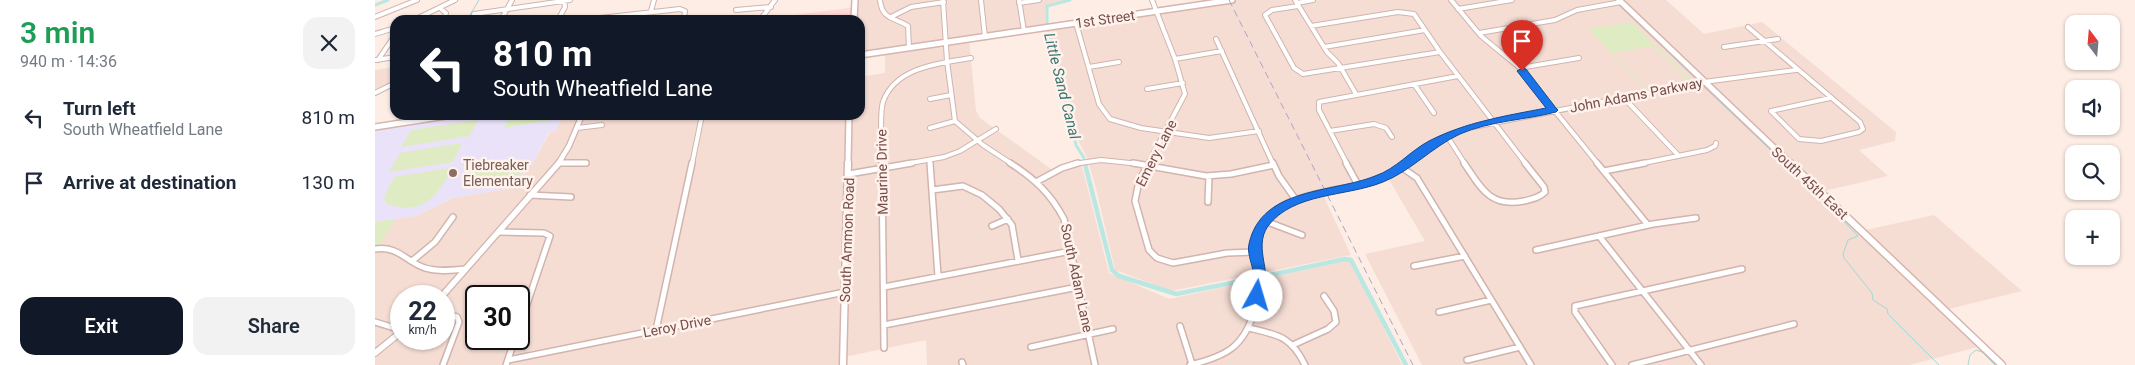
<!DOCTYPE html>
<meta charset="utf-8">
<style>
:root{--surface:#fff;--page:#f2f2f3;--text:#1f2937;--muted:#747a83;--accent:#111827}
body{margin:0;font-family:Roboto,sans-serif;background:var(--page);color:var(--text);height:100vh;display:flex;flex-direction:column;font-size:19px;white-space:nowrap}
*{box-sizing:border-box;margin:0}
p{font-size:16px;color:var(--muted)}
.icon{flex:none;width:28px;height:28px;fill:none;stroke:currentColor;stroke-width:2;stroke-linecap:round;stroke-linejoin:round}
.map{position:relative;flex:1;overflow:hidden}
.sheet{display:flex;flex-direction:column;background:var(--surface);width:375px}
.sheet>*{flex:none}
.hud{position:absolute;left:15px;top:15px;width:475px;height:105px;border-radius:15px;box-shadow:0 1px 4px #0004;background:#111827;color:#fff;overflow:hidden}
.needle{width:32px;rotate:344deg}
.controls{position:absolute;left:1690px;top:15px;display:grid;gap:10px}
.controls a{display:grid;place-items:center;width:55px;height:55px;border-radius:10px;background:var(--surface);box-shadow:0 1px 4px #0004;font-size:25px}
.speed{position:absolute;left:15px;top:285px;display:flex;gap:10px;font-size:25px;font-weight:700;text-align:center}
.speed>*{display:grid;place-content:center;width:65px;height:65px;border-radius:50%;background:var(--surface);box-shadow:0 1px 4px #0004;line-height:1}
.speed small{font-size:12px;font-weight:400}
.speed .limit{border:2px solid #111;border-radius:8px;background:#fff;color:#111}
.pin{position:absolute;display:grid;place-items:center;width:42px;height:42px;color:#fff;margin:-51px -21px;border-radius:50% 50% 50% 0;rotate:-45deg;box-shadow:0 0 5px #0007}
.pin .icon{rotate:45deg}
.me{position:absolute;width:55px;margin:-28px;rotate:6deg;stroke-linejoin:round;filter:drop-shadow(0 0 4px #0008)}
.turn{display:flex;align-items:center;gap:18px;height:105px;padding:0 20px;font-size:22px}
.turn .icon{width:65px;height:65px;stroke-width:2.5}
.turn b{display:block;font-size:35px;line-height:42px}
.round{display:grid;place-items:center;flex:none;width:52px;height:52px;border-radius:15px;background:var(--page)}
.overview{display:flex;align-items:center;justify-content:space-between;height:85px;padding:0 20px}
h1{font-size:30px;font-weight:600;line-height:38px;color:#1e9e55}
.button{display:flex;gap:10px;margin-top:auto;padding:10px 20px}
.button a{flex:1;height:58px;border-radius:15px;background:var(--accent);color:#fff;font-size:20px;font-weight:600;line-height:58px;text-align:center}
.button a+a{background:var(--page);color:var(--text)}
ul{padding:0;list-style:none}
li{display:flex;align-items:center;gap:15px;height:65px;padding:0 20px}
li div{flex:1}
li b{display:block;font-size:19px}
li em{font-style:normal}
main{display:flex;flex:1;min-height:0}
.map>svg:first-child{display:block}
</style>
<main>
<section class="sheet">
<div class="overview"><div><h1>3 min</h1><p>940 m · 14:36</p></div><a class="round"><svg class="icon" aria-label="close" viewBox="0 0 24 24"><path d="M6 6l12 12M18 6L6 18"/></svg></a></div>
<ul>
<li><svg class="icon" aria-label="left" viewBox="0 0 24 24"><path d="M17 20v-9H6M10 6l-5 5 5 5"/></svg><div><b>Turn left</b><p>South Wheatfield Lane</p></div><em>810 m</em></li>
<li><svg class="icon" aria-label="arrive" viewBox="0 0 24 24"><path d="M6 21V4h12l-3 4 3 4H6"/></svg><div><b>Arrive at destination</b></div><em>130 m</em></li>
</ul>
<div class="button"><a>Exit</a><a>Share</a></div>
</section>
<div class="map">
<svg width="1760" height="365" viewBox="0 0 1760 365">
<rect width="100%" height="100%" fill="#fdede5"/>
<path fill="#f5ddd4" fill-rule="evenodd" d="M480,0H689L678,3L671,8L670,28L594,39L601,111L605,118L679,171L706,162L734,273L794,299L971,261L977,262L1027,365H552L551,340L469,357L468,365H0V249L3,248L20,219L41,216L78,198L136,188L158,163L175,132L181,131L187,115H485V77L510,73V52L485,55V20H479ZM26,296H69V339H26ZM101,296H144V339H101Z
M858,0H1291L1329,34L1387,22L1521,132L1520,141L1484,150L1513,176L1445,192L1486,231L1559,215L1647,291L1570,310L1606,346L1535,365H1047L990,254L1050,241L1013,178L988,187L948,195L976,255L796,291L740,270L721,188L712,158L704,142L675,35L676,27Z
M20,67V82L0,91V70Z"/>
<path fill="#fedad9" d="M480,7L479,20H416L420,15Z"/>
<path fill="#eae2f9" d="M77,115H187L181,131L174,132L158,163L136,188L78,198L41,216L0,222V127Z"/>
<path fill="#dfebc3" d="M1257,22L1316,81L1311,82L1308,79L1310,78L1277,46L1238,53L1269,86L1275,89L1272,90L1213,29Z
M180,115L178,120L129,128L134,116Z
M103,120L95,136L26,147L36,130Z
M87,143L78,162L14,172L25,153Z
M152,159L148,168H152L137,184H123V182L114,181L115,178L89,182L97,167Z
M74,168L77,169C61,198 47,216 12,204L9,197L19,177Z
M20,219L3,248L0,249V222Z"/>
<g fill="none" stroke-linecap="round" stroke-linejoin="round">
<path stroke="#9fdad2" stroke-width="1" d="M1244,5L1323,81
M92,20L104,0
M1327,85L1445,197
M31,120L34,115
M1448,200L1483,236L1473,240L1468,254L1469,258L1497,293L1498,300L1512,309L1513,314L1564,365
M1593,365L1595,355L1601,350L1607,352L1620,365"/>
<path stroke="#b9e7e1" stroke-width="3" d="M695,0L672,6V26L701,145L709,158
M0,5L13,0"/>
<path stroke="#b9e7e1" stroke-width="4.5" d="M710,164L737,270L744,276L801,294L882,278
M890,276L970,259L976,260L1031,365"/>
<defs>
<path id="minor-far1" d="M505,0C507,20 519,17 533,26L534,48
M568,0L572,61L580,121L608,145L637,164
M606,0L610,37
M644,0L649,31
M920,0L952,52L963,63L981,94
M1076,0L1106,36L1145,68L1223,164
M644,3L664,0
M922,3L938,0
M923,6L897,10L890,15L919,68L928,74L1065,52
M66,9L71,13L69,20
M1083,9L1137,0
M361,10L396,7
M276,11L279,0
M99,14L195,0
M0,17L42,0
M516,17L536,7L569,2
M39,20L80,0
M126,20L137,0
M183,20L190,7L189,0
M207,20L305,9L310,11L309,20
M385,20L400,0
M701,23L724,104L735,119L766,128L834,138L884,131
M936,26L1023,12L1039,14L1065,52L1151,164
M1373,27L1485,122L1488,129L1484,132L1446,141L1424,139L1396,111L1455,98
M1104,33L1180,20L1202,10L1246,2
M0,34L20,28
M841,39L898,164
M949,47L1050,30
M1349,47L1403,39
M800,59L847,51
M1,60L20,57
M3,60L20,35
M714,67L744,62
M1145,68L1204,58
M1039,84L1059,113
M772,89L808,83
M0,93L20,83
M1248,97L1303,155
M555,99L576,95
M202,128L227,125
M555,128L580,121
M955,131L999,124L1011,128L1017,137
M1072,136L1090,164
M555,160V164
M184,163H211
M317,164L327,115
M507,164C507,150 504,114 508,102C520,67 565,63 596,58
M530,164L569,157L585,151L621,129
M698,164L726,160L765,164
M773,164L810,94L800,59L777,0
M972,164L944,110V102L1083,76
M1031,164L1071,137L1093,128L1329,82L1421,70
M1264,164L1332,150L1340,146L1341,143"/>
<path id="minor" d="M184,163H211
M507,163L509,348
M555,163L563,276
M635,163C659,178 676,194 689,219L720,365
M758,163L831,176L856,174L899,165
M774,163L764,181L760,201L774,250L782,258L798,263L852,253L880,252
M898,163L904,176L921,200
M971,163L983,185
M1089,163C1106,188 1115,208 1149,201C1157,199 1164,198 1170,192L1169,187L1150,163
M1222,163L1273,225
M1026,167L1042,178L1156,365
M1229,171L1270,163
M474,174L537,163
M661,182L687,168L703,163
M557,190L588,186L607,195L624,209L637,225L643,260
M155,195L196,197
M833,202L834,176
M890,221L927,235
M617,226L633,219
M124,232L169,233L175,236L144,328
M1224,236L1326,365
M0,249C25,246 29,261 50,268C63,272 77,270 90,269
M1161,250L1278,224L1321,218
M37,261L60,242L78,217
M1039,266L1090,256
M509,287L696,251
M1064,312L1116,300
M0,322L26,330
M509,325L703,287
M805,326L817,364
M874,328C903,335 916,336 930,365
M281,330L317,163
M920,344L953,329L961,322L959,311L949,296
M656,347L738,329
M133,360L470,292
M1092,360L1145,347
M587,362L588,365
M68,365L84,322L82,317L69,313
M131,365L140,339
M815,365C852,356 869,347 880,309C883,298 886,287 885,275C883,251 875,243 890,221C911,191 968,192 999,181C1011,176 1022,170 1033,163
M1237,365L1200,312V306L1367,269
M1257,365L1419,324"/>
<path id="tertiary-far1" d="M183,164L194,146L207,115"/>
<path id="tertiary" d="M67,296L184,163
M0,353L26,332"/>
<path id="secondary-far1" d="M1244,0L1416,164
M479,20L480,0
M485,55L857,0
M0,127L77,115
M473,164L474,115"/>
<path id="secondary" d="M1415,163L1627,365
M468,365L473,163"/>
</defs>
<use href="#minor-far1" stroke="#d1b4ad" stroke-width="6"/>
<use href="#minor" stroke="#d1b4ad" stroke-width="8"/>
<use href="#tertiary-far1" stroke="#d1b4ad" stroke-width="7"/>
<use href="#tertiary" stroke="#d1b4ad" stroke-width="8"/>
<use href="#secondary-far1" stroke="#d7b4ad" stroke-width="8"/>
<use href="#secondary" stroke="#d7b4ad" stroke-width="9"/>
<use href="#minor-far1" stroke="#fff" stroke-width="4"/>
<use href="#minor" stroke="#fff" stroke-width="5"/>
<use href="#tertiary-far1" stroke="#fff" stroke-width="4.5"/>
<use href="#tertiary" stroke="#fff" stroke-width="5.5"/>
<use href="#secondary-far1" stroke="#fff" stroke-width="5"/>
<use href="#secondary" stroke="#fff" stroke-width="6"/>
<path stroke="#aca3c7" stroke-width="1" stroke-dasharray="7 4.5" stroke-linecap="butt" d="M854,0L1038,365"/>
</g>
<path fill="#1a73e8" stroke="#114b97" d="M1147,68L1151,69L1181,108L1183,110L1181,112C1150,120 1115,121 1085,134C1057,147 1036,171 1008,182C971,197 919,192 893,226C877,249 900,275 887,299H877C873,291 880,279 878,270C876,262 872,251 874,244C886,187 958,193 1000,176C1021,169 1035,151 1054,141C1091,122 1130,116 1171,108L1142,71Z"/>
<circle fill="#8d6e63" stroke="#fff2ec" stroke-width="2" cx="78" cy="173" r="5"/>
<g text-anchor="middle" stroke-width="5" stroke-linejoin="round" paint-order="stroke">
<g font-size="14" fill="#774d49" stroke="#fff2ec">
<text transform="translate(730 19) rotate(-8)" y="5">1st Street</text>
<text transform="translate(1261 95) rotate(-11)" y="5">John Adams Parkway</text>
<text transform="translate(781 153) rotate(-63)" y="5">Emery Lane</text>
<text transform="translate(507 172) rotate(-91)" y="5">Maurine Drive</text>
<text transform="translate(1435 183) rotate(43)" y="5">South 45th East</text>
<text transform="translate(472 240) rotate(-88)" y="5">South Ammon Road</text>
<text transform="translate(702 278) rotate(78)" y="5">South Adam Lane</text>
<text transform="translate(302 326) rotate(-11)" y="5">Leroy Drive</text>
</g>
<g font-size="14" fill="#785e54" stroke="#fff2ec" text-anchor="start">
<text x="88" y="170">Tiebreaker<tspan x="88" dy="16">Elementary</tspan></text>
</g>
<g font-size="15" font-style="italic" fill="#3a766f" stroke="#fff2ec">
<text transform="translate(687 86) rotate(76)" y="5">Little Sand Canal</text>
</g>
</g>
</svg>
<div class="controls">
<a><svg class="needle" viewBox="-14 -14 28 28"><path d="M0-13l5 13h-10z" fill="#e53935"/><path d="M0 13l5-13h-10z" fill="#747a83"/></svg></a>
<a><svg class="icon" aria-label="sound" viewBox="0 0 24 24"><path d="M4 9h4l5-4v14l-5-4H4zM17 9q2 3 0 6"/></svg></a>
<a><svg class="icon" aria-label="search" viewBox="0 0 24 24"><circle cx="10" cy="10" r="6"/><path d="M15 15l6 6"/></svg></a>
<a>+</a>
</div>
<div class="speed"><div>22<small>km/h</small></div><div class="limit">30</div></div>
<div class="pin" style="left:1147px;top:71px;background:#d93025"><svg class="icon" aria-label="arrive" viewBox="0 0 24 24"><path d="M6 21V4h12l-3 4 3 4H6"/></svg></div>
<svg class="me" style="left:882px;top:296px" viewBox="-20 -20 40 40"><circle r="19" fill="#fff"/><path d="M0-13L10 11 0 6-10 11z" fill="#1a73e8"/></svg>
<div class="hud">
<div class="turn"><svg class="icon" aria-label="left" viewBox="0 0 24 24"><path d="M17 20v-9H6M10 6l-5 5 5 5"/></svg><div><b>810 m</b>South Wheatfield Lane</div></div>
</div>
</div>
</main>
